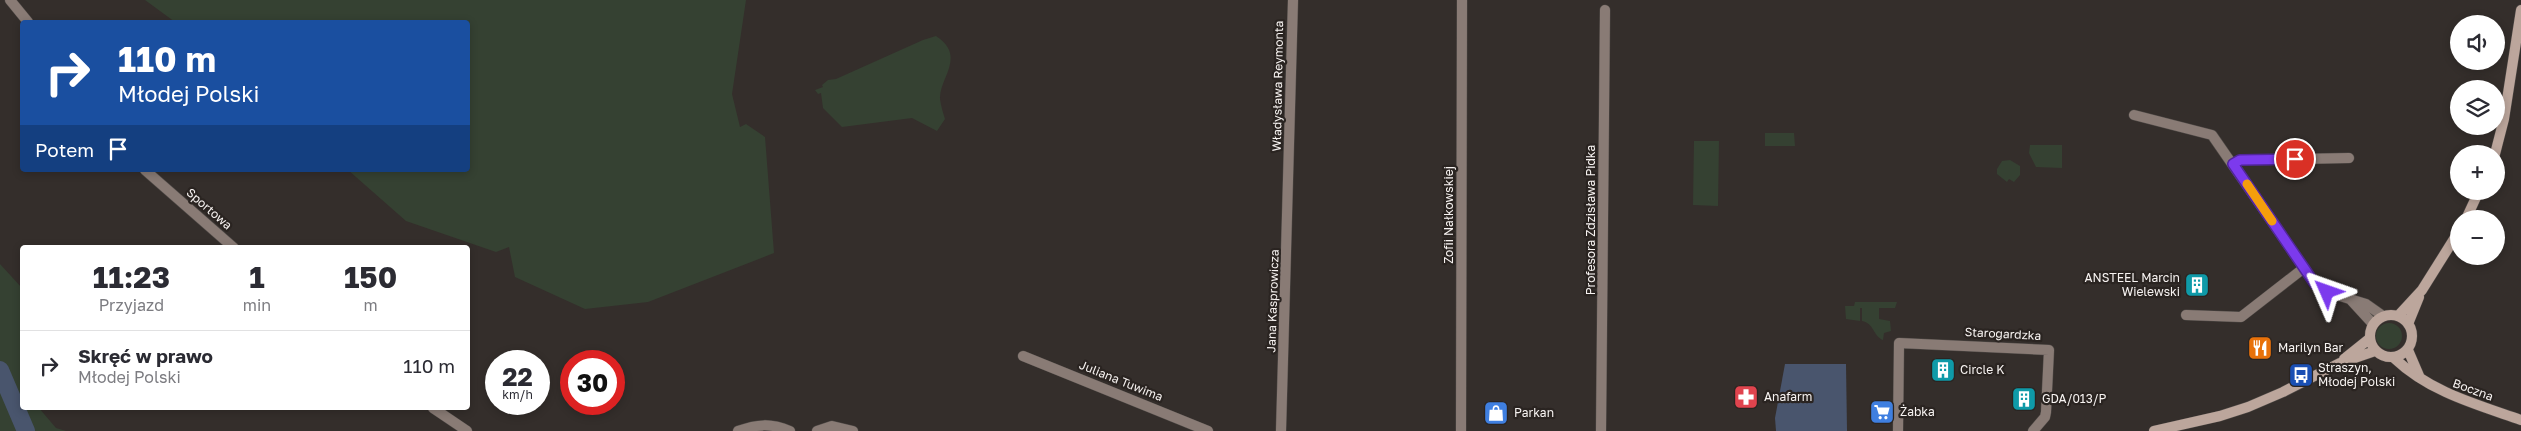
<!DOCTYPE html>
<html lang="pl">
<meta charset="utf-8">
<style>
:root{--surface:#fff;--page:#f7f7f7;--text:#2b2b33;--muted:#7c7c81;--line:#e1e1e2}
body{margin:0;font-family:"Golos Text",sans-serif;background:var(--page);color:var(--text);height:100vh;display:flex;flex-direction:column;font-size:19px;white-space:nowrap}
*{box-sizing:border-box;margin:0}
p{font-size:16px;color:var(--muted)}
.icon{flex:none;width:28px;height:28px;fill:none;stroke:currentColor;stroke-width:2;stroke-linecap:round;stroke-linejoin:round}
.map{position:relative;flex:1;overflow:hidden}
.panel{position:absolute;left:20px;top:245px;width:450px;height:165px;display:flex;flex-direction:column;background:var(--surface);border-radius:5px;box-shadow:0 2px 8px #0003}
.panel>*{flex:none}
.banner{position:absolute;left:20px;top:20px;width:450px;height:152px;border-radius:5px;box-shadow:0 2px 8px #0003;background:#1a4fa0;color:#fff;overflow:hidden}
.controls{position:absolute;left:2450px;top:15px;display:grid;gap:10px}
.controls a{display:grid;place-items:center;width:55px;height:55px;border-radius:50%;background:var(--surface);box-shadow:0 2px 8px #0003;font-size:25px}
.speed{position:absolute;left:485px;top:350px;display:flex;gap:10px;font-size:25px;font-weight:700;text-align:center}
.speed>*{display:grid;place-content:center;width:65px;height:65px;border-radius:50%;background:var(--surface);box-shadow:0 2px 8px #0003;line-height:1}
.speed small{font-size:12px;font-weight:400}
.speed .limit{border:8px solid #d22;background:#fff;color:#111}
.pin{position:absolute;display:grid;place-items:center;width:42px;height:42px;color:#fff;margin:-21px;border:2px solid #fff;border-radius:50%;box-shadow:0 1px 5px #0007}
.me{position:absolute;width:55px;margin:-28px;rotate:313deg;stroke-linejoin:round;filter:drop-shadow(0 0 4px #0008)}
.turn{display:flex;align-items:center;gap:18px;height:105px;padding:0 15px;font-size:22px}
.turn .icon{width:65px;height:65px;stroke-width:2.5}
.turn b{display:block;font-size:35px;line-height:42px}
.then{display:flex;align-items:center;height:48px;padding:0 15px;background:#0003;gap:10px;font-size:19px}
.eta{display:flex;justify-content:space-evenly;align-items:center;height:85px;text-align:center}
.eta b{font-size:30px;font-weight:700;line-height:35px}
ul{padding:0;list-style:none}
li{display:flex;align-items:center;gap:15px;height:70px;padding:0 15px;border-top:1px solid var(--line)}
li div{flex:1}
li b{display:block;font-size:19px}
li em{font-style:normal}
.map>svg:first-child{display:block}
</style>
<div class="map">
<svg width="2521" height="431" viewBox="0 0 2521 431">
<rect width="100%" height="100%" fill="#342e2b"/>
<path fill="#354132" d="M145,0H746L732,94L740,127L746,124L765,137L774,253L648,302L585,309L515,277L509,247L496,252L406,221L348,170H468V22H175Z
M936,36C967,56 939,78 940,99C941,106 943,113 945,119L937,131L912,118L842,127L823,108L821,93L818,94L815,90L823,87L822,85L828,80L836,79L923,40Z
M1765,133H1794L1795,146H1765Z
M1694,141H1719L1718,206L1693,205Z
M2030,145H2062V168L2036,167L2029,153Z
M2010,160L2020,166V175L2014,182L2009,179L2007,182L1997,174V169L2002,161Z
M0,264L22,288V408H39L56,428L66,431H0Z
M1855,302H1897L1895,308H1879V319L1890,321L1891,331L1884,333L1883,340C1873,336 1874,323 1862,321V308H1860V321L1846,319L1845,306H1854Z
M2376 336a13 13 0 1 1 26 0a13 13 0 1 1-26 0Z"/>
<path fill="#49556d" d="M1785,364H1846L1847,431H1776L1775,418Z"/>
<g fill="none" stroke-linecap="round" stroke-linejoin="round">
<path stroke="#49556d" stroke-width="18" d="M0,370L26,431"/>
<defs>
<path id="street" d="M10,0L28,22
M2134,115L2212,135L2304,268
M2233,164L2241,160L2349,158
M145,170L234,248
M2351,300L2373,324
M2186,315L2241,317L2304,268L2315,284L2327,292L2366,304L2383,316
M1023,356L1208,431
M433,408L467,431
M738,431C757,424 771,423 790,431
M817,431L832,426L853,431
M1281,431L1293,0
M1461,431L1462,0
M1601,431L1605,10
M1898,431L1899,343L2049,350L2046,412L2045,417L2033,431"/>
<path id="secondary" d="M2495,154L2504,119L2521,10
M2466,219L2479,191
M2370 336a21 21 0 1 1 42 0a21 21 0 1 1-42 0Z
M2398,316L2422,290L2459,231
M2408,324L2419,297
M2408,350L2420,378
M2394,358C2430,392 2475,404 2521,420
M2344,359L2369,339
M2154,431L2220,416L2248,407L2283,392L2340,363L2375,351"/>
</defs>
<use href="#street" stroke="#4f4a47" stroke-width="11"/>
<use href="#secondary" stroke="#4f4a47" stroke-width="11"/>
<use href="#street" stroke="#897b75" stroke-width="10"/>
<use href="#secondary" stroke="#bca69c" stroke-width="10"/>
</g>
<g fill="none" stroke-linecap="round" stroke-linejoin="round">
<defs>
<path id="route" d="M2295,159L2240,160L2233,164L2315,284L2327,292"/>
</defs>
<use href="#route" stroke="#51269a" stroke-width="12"/>
<use href="#route" stroke="#7c3aed" stroke-width="9"/>
<path stroke="#f59e0b" stroke-width="9" d="M2247,184L2272,221"/>
</g>
<defs>
<symbol id="building-square" viewBox="-11 -11 22 22"><rect x="-9" y="-9" width="18" height="18" rx="4" fill="#0f9aa8" stroke="#2a2421"/><path d="M-4-6H4V6H1V3H-1V6H-4ZM-2.5-4.3h1.7v1.8h-1.7ZM.8-4.3h1.7v1.8H.8ZM-2.5-1h1.7V.8h-1.7ZM.8-1h1.7V.8H.8Z" fill="#fff"/></symbol>
<symbol id="restaurant-square" viewBox="-11 -11 22 22"><rect x="-9" y="-9" width="18" height="18" rx="4" fill="#e8710a" stroke="#2a2421"/><path d="M-5-6h1v4h1v-4h1v4h1v-4h1v5L-1.5 .5V6h-2V.5L-5-1ZM5-6V6H3V1.5H1.5Q1.5-4 5-6Z" fill="#fff"/></symbol>
<symbol id="bus-square" viewBox="-11 -11 22 22"><rect x="-9" y="-9" width="18" height="18" rx="4" fill="#1a4fb4" stroke="#2a2421"/><path d="M-5-6H5V4H4V6H2V4H-2V6H-4V4H-5ZM-3.5-4V0h7V-4ZM-3.5 1.2v1.5H-2V1.2ZM2 1.2v1.5H3.5V1.2Z" fill="#fff"/></symbol>
<symbol id="pharmacy-square" viewBox="-11 -11 22 22"><rect x="-9" y="-9" width="18" height="18" rx="4" fill="#e0444e" stroke="#2a2421"/><path d="M-2-6h4v4h4v4h-4v4h-4v-4h-4v-4h4Z" fill="#fff"/></symbol>
<symbol id="supermarket-square" viewBox="-11 -11 22 22"><rect x="-9" y="-9" width="18" height="18" rx="4" fill="#3f7fe0" stroke="#2a2421"/><path d="M-6-5.5h2.5l.6 2H6L4.5 2H-2.5L-4.4-4H-6ZM-1.5 3.2a1.3 1.3 0 1 0 .1 0ZM3 3.2a1.3 1.3 0 1 0 .1 0Z" fill="#fff"/></symbol>
<symbol id="shop-square" viewBox="-11 -11 22 22"><rect x="-9" y="-9" width="18" height="18" rx="4" fill="#3f7fe0" stroke="#2a2421"/><path d="M-5-2.5h2.3a2.7 3.5 0 0 1 5.4 0H5L5.5 6h-11ZM-1.5-2.5h3a1.5 2.3 0 0 0-3 0Z" fill="#fff"/></symbol>
</defs>
<g fill-rule="evenodd">
<use href="#building-square" x="2183" y="271" width="28" height="28"/>
<use href="#restaurant-square" x="2246" y="334" width="28" height="28"/>
<use href="#building-square" x="1929" y="356" width="28" height="28"/>
<use href="#bus-square" x="2287" y="361" width="28" height="28"/>
<use href="#pharmacy-square" x="1732" y="383" width="28" height="28"/>
<use href="#building-square" x="2010" y="385" width="28" height="28"/>
<use href="#supermarket-square" x="1868" y="398" width="28" height="28"/>
<use href="#shop-square" x="1482" y="399" width="28" height="28"/>
</g>
<g text-anchor="middle" stroke-width="4.5" stroke-linejoin="round" paint-order="stroke">
<g font-size="12" fill="#f7f3f1" stroke="#2a2421">
<text transform="translate(1278 86) rotate(-89)" y="4">Władysława Reymonta</text>
<text transform="translate(209 209) rotate(41)" y="4">Sportowa</text>
<text transform="translate(1449 215) rotate(-90)" y="4">Zofii Nałkowskiej</text>
<text transform="translate(1591 220) rotate(-90)" y="4">Profesora Zdzisława Pidka</text>
<text transform="translate(1273 301) rotate(-88)" y="4">Jana Kasprowicza</text>
<text transform="translate(2003 334) rotate(3)" y="4">Starogardzka</text>
<text transform="translate(1121 381) rotate(22)" y="4">Juliana Tuwima</text>
<text transform="translate(2473 390) rotate(20)" y="4">Boczna</text>
</g>
<g font-size="12" fill="#f7f3f1" stroke="#2a2421" text-anchor="start">
<text x="2180" y="282" text-anchor="end">ANSTEEL Marcin<tspan x="2180" dy="14">Wielewski</tspan></text>
<text x="2278" y="352">Marilyn Bar</text>
<text x="2318" y="372">Straszyn,<tspan x="2318" dy="14">Młodej Polski</tspan></text>
<text x="1960" y="374">Circle K</text>
<text x="1764" y="401">Anafarm</text>
<text x="2042" y="403">GDA/013/P</text>
<text x="1900" y="416">Żabka</text>
<text x="1514" y="417">Parkan</text>
</g>
</g>
</svg>
<div class="controls">
<a><svg class="icon" aria-label="sound" viewBox="0 0 24 24"><path d="M4 9h4l5-4v14l-5-4H4zM17 9q2 3 0 6"/></svg></a>
<a><svg class="icon" aria-label="layers" viewBox="0 0 24 24"><path d="M12 4l9 5-9 5-9-5zM3 14l9 5 9-5"/></svg></a>
<a>+</a>
<a>−</a>
</div>
<div class="speed"><div>22<small>km/h</small></div><div class="limit">30</div></div>
<div class="pin" style="left:2295px;top:159px;background:#d93025"><svg class="icon" aria-label="arrive" viewBox="0 0 24 24"><path d="M6 21V4h12l-3 4 3 4H6"/></svg></div>
<svg class="me" style="left:2327px;top:292px" viewBox="-20 -20 40 40"><path d="M0-17L14 15 0 8-14 15z" fill="#7c3aed" stroke="#fff" stroke-width="4"/></svg>
<div class="banner">
<div class="turn"><svg class="icon" aria-label="right" viewBox="0 0 24 24"><path d="M7 20v-9h11M14 6l5 5-5 5"/></svg><div><b>110 m</b>Młodej Polski</div></div>
<div class="then">Potem<svg class="icon" aria-label="arrive" viewBox="0 0 24 24"><path d="M6 21V4h12l-3 4 3 4H6"/></svg></div>
</div>
<section class="panel">
<div class="eta">
<div><b>11:23</b><p>Przyjazd</p></div>
<div><b>1</b><p>min</p></div>
<div><b>150</b><p>m</p></div>
</div>
<ul>
<li><svg class="icon" aria-label="right" viewBox="0 0 24 24"><path d="M7 20v-9h11M14 6l5 5-5 5"/></svg><div><b>Skręć w prawo</b><p>Młodej Polski</p></div><em>110 m</em></li>
</ul>
</section>
</div>
